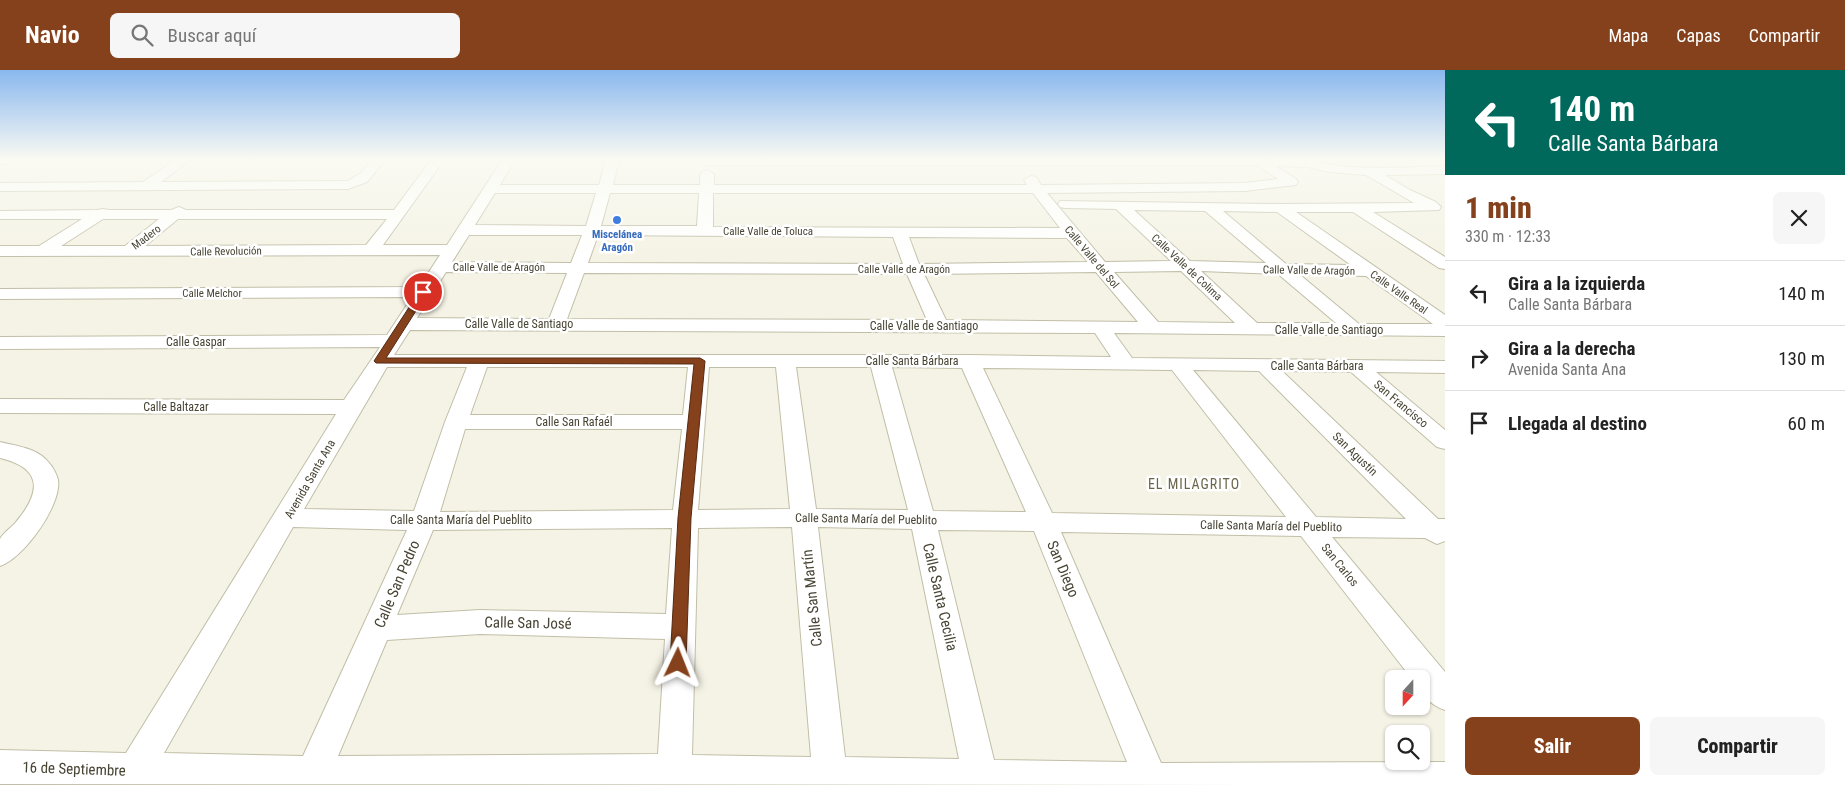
<!DOCTYPE html>
<html lang="es">
<meta charset="utf-8">
<style>
:root{--surface:#fff;--page:#f6f6f6;--text:#222;--muted:#767676;--line:#e0e0e0;--accent:#85411b}
body{margin:0;font-family:"Roboto Condensed",sans-serif;background:var(--page);color:var(--text);height:100vh;display:flex;flex-direction:column;font-size:19px;white-space:nowrap}
*{box-sizing:border-box;margin:0}
p{font-size:16px;color:var(--muted)}
.icon{flex:none;width:28px;height:28px;fill:none;stroke:currentColor;stroke-width:2;stroke-linecap:round;stroke-linejoin:round}
.map{position:relative;flex:1;overflow:hidden}
.drawer{display:flex;flex-direction:column;background:var(--surface);width:400px}
.drawer>*{flex:none}
.top-card{background:#00695c;color:#fff;overflow:hidden}
.needle{width:32px;rotate:201deg}
.controls{position:absolute;left:1385px;top:600px;display:grid;gap:10px}
.controls a{display:grid;place-items:center;width:45px;height:45px;border-radius:8px;background:var(--surface);box-shadow:0 1px 4px #0004;font-size:25px}
.pin{position:absolute;display:grid;place-items:center;width:42px;height:42px;color:#fff;margin:-21px;border:2px solid #fff;border-radius:50%;box-shadow:0 1px 5px #0007}
.me{position:absolute;width:55px;margin:-28px;rotate:2deg;stroke-linejoin:round;filter:drop-shadow(0 0 4px #0008)}
.turn{display:flex;align-items:center;gap:18px;height:105px;padding:0 20px;font-size:22px}
.turn .icon{width:65px;height:65px;stroke-width:2.5}
.turn b{display:block;font-size:35px;line-height:42px}
.round{display:grid;place-items:center;flex:none;width:52px;height:52px;border-radius:8px;background:var(--page)}
.summary{display:flex;align-items:center;justify-content:space-between;height:85px;padding:0 20px}
h1{font-size:30px;font-weight:800;line-height:38px;color:var(--accent)}
.primary-button{display:flex;gap:10px;margin-top:auto;padding:10px 20px}
.primary-button a{flex:1;height:58px;border-radius:8px;background:var(--accent);color:#fff;font-size:20px;font-weight:800;line-height:58px;text-align:center}
.primary-button a+a{background:var(--page);color:var(--text)}
ul{padding:0;list-style:none}
li{display:flex;align-items:center;gap:15px;height:65px;padding:0 20px;border-top:1px solid var(--line)}
li div{flex:1}
li b{display:block;font-size:19px}
li em{font-style:normal}
header{display:flex;align-items:center;gap:30px;box-sizing:border-box;height:70px;padding:0 25px;background:var(--accent);color:#fff}
header strong{font-size:24px}
nav{display:flex;gap:28px;margin-inline-start:auto;font-size:18px}
.search{width:350px;height:45px;background:var(--page);display:flex;align-items:center;gap:12px;box-sizing:border-box;padding:0 18px;border-radius:8px;color:var(--muted);font-size:19px}
main{display:flex;flex:1;min-height:0}
.map>svg:first-child{display:block}
</style>
<header>
<strong>Navio</strong>
<div class="search"><svg class="icon" aria-label="search" viewBox="0 0 24 24"><circle cx="10" cy="10" r="6"/><path d="M15 15l6 6"/></svg>Buscar aquí</div>
<nav><a>Mapa</a><a>Capas</a><a>Compartir</a></nav>
</header>
<main>
<div class="map">
<svg width="1445" height="715" viewBox="0 0 1445 715">
<rect width="100%" height="100%" fill="#f5f3e5"/>
<g fill="none" stroke-linecap="round" stroke-linejoin="round">
<defs>
<path id="minor" d="M0,90H16L10,94H0Z
M175,90H190L161,112L348,111L361,103L372,90H385L367,112L348,119L0,121V113L143,112Z
M431,90H444L383,175H447L502,90H515L500,115H599L606,90H619L613,115H700V104L707,100L714,104V115H1027L1024,110L1031,106L1036,107L1041,115L1245,113L1278,109L1257,95H708L703,94L702,90H1315C1338,102 1416,97 1445,96V104L1385,105L1410,120L1436,132L1441,137L1439,140L1373,142L1445,187V199L1439,198L1353,142H1296L1445,245V266L1114,263L1132,288L1445,291V303L1376,302L1445,360V379L1437,377L1351,302L1282,301L1438,449H1445V471L1437,474L1425,468L1332,467L1445,602V640C1430,635 1421,625 1421,609H1412L1301,466L1061,462L1161,693L1445,692V715L0,714V680L126,683L336,344L0,343V329L344,330L380,277L0,279V267L387,265L412,227L0,229V219L419,217L440,185L0,186V176H39L82,149H0V141L97,140L103,139L109,140H171L179,137L186,140H394ZM1276,96L1308,97L1329,102L1366,105L1414,133L1280,134L1060,131L1058,134L1060,137L1065,138L1116,139L1171,191L1105,192L1047,123L1245,121L1296,115L1298,112L1296,109ZM495,123H596L586,156L475,155ZM610,123H699L697,156H601ZM713,123H1033L1060,158L713,157ZM1134,140L1205,141L1266,193L1190,191ZM1223,141L1277,142L1351,195L1286,194ZM103,149H159L125,176H61ZM178,149H387L366,175L145,176ZM469,165H582L571,193L452,192ZM598,165L893,167L903,194L588,193ZM909,167L1067,168L1088,192L919,194ZM1181,201L1235,253L1158,252L1114,202ZM1201,201L1278,204L1336,253H1257ZM446,202L567,203L549,249L417,248ZM1096,202L1138,252L946,250L924,204ZM584,203L907,204L927,250L567,249ZM1299,204L1366,206L1433,254H1359ZM410,260L1095,263L1111,287L969,285H394ZM387,297H467L445,352L414,441L304,439ZM487,297H688L683,345H470ZM709,297H776L790,439L698,440ZM796,297H871L908,440L816,439ZM892,297L962,298L1026,442L933,441ZM983,298L1172,300L1286,447L1052,443ZM1193,300L1259,301L1406,449L1316,447ZM465,359H682L673,440L440,442ZM293,457L407,460L303,686L164,683ZM792,457L811,687L692,685L698,458ZM818,457L912,459L959,689L845,687ZM672,458L666,544L480,540L397,545L433,460ZM938,460L1034,461L1127,692L994,690ZM480,564L665,569L658,684L338,686L387,570Z
M0,372C16,376 38,378 49,393C53,397 57,405 58,410C62,435 23,489 0,496C0,489 0,475 0,469C3,463 12,457 16,452C42,421 42,398 0,388Z"/>
</defs>
<use href="#minor" stroke="#c1bea7" stroke-width="2"/>
<use href="#minor" fill="#fff" fill-rule="evenodd"/>
</g>
<linearGradient id="sky" x2="0" y2="1"><stop stop-color="#89b8ee"/><stop offset="0.47" stop-color="#fafaf3"/><stop offset="1" stop-color="#fafaf3" stop-opacity="0"/></linearGradient>
<rect width="1445" height="190" fill="url(#sky)"/>
<path fill="#85411b" stroke="#562a12" d="M423,219L428,222L386,288H700L705,291L691,448L686,593L683,598L678,600L672,598L670,593L678,448L694,294L376,293L374,291L419,222Z"/>
<circle fill="#3f7fe0" stroke="#fff" stroke-width="2" cx="617" cy="150" r="5"/>
<g text-anchor="middle" stroke-width="5" stroke-linejoin="round" paint-order="stroke">
<g font-size="11" fill="#484434" stroke="#fff">
<text x="768" y="165">Calle Valle de Toluca</text>
<text transform="translate(146 167) rotate(-37)" y="4">Madero</text>
<text transform="translate(226 181) rotate(-1)" y="4">Calle Revolución</text>
<text transform="translate(1092 187) rotate(50)" y="4">Calle Valle del Sol</text>
<text x="499" y="201">Calle Valle de Aragón</text>
<text transform="translate(1187 197) rotate(43)" y="4">Calle Valle de Colima</text>
<text x="904" y="203">Calle Valle de Aragón</text>
<text transform="translate(1309 200) rotate(1)" y="4">Calle Valle de Aragón</text>
<text transform="translate(1399 222) rotate(35)" y="4">Calle Valle Real</text>
<text x="212" y="227">Calle Melchor</text>
</g>
<g font-size="11" font-weight="bold" fill="#366cbe" stroke="#fff">
<text x="617" y="168">Miscelánea<tspan x="617" dy="13">Aragón</tspan></text>
</g>
<g font-size="12" fill="#484434" stroke="#fff">
<text x="519" y="258">Calle Valle de Santiago</text>
<text x="924" y="260">Calle Valle de Santiago</text>
<text x="1329" y="264">Calle Valle de Santiago</text>
<text x="196" y="276">Calle Gaspar</text>
<text x="912" y="295">Calle Santa Bárbara</text>
<text x="1317" y="300">Calle Santa Bárbara</text>
<text transform="translate(1401 334) rotate(40)" y="4">San Francisco</text>
<text x="176" y="341">Calle Baltazar</text>
<text x="574" y="356">Calle San Rafaél</text>
<text transform="translate(1355 384) rotate(44)" y="4">San Agustín</text>
<text transform="translate(310 409) rotate(-60)" y="4">Avenida Santa Ana</text>
<text transform="translate(866 449) rotate(1)" y="4">Calle Santa María del Pueblito</text>
<text x="461" y="454">Calle Santa María del Pueblito</text>
<text transform="translate(1271 456) rotate(1)" y="4">Calle Santa María del Pueblito</text>
<text transform="translate(1340 495) rotate(51)" y="4">San Carlos</text>
</g>
<g font-size="14" letter-spacing="1" fill="#6c654a" stroke="#fff">
<text x="1194" y="419">EL MILAGRITO</text>
</g>
<g font-size="15" fill="#484434" stroke="#fff">
<text transform="translate(1063 499) rotate(67)" y="5">San Diego</text>
<text transform="translate(397 514) rotate(-67)" y="5">Calle San Pedro</text>
<text transform="translate(940 527) rotate(77)" y="5">Calle Santa Cecilia</text>
<text transform="translate(812 528) rotate(-96)" y="5">Calle San Martín</text>
<text transform="translate(528 553) rotate(1)" y="5">Calle San José</text>
<text transform="translate(74 699) rotate(2)" y="5">16 de Septiembre</text>
</g>
</g>
</svg>
<div class="controls">
<a><svg class="needle" viewBox="-14 -14 28 28"><path d="M0-13l5 13h-10z" fill="#e53935"/><path d="M0 13l5-13h-10z" fill="#767676"/></svg></a>
<a><svg class="icon" aria-label="search" viewBox="0 0 24 24"><circle cx="10" cy="10" r="6"/><path d="M15 15l6 6"/></svg></a>
</div>
<div class="pin" style="left:423px;top:222px;background:#d93025"><svg class="icon" aria-label="arrive" viewBox="0 0 24 24"><path d="M6 21V4h12l-3 4 3 4H6"/></svg></div>
<svg class="me" style="left:678px;top:593px" viewBox="-20 -20 40 40"><path d="M0-17L14 15 0 8-14 15z" fill="#85411b" stroke="#fff" stroke-width="4"/></svg>
</div>
<section class="drawer">
<div class="top-card">
<div class="turn"><svg class="icon" aria-label="left" viewBox="0 0 24 24"><path d="M17 20v-9H6M10 6l-5 5 5 5"/></svg><div><b>140 m</b>Calle Santa Bárbara</div></div>
</div>
<div class="summary"><div><h1>1 min</h1><p>330 m · 12:33</p></div><a class="round"><svg class="icon" aria-label="close" viewBox="0 0 24 24"><path d="M6 6l12 12M18 6L6 18"/></svg></a></div>
<ul>
<li><svg class="icon" aria-label="left" viewBox="0 0 24 24"><path d="M17 20v-9H6M10 6l-5 5 5 5"/></svg><div><b>Gira a la izquierda</b><p>Calle Santa Bárbara</p></div><em>140 m</em></li>
<li><svg class="icon" aria-label="right" viewBox="0 0 24 24"><path d="M7 20v-9h11M14 6l5 5-5 5"/></svg><div><b>Gira a la derecha</b><p>Avenida Santa Ana</p></div><em>130 m</em></li>
<li><svg class="icon" aria-label="arrive" viewBox="0 0 24 24"><path d="M6 21V4h12l-3 4 3 4H6"/></svg><div><b>Llegada al destino</b></div><em>60 m</em></li>
</ul>
<div class="primary-button"><a>Salir</a><a>Compartir</a></div>
</section>
</main>
